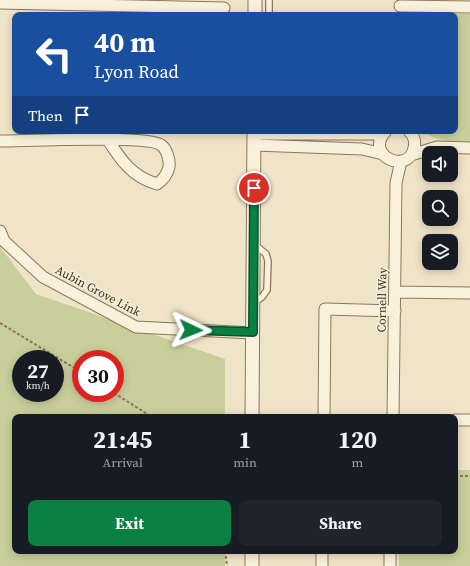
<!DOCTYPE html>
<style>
:root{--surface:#171b24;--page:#20242c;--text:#f1f3f6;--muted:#9ea1a6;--accent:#0b8043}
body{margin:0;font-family:"Source Serif 4",serif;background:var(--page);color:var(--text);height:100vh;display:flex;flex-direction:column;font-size:15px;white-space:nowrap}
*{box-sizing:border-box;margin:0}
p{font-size:13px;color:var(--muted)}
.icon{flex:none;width:22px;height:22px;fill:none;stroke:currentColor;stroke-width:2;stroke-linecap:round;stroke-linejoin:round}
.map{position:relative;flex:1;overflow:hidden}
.panel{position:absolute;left:12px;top:414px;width:446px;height:140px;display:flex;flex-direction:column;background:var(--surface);border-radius:8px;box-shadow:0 2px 10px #0003}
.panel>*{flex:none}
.hud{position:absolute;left:12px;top:12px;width:446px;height:122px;border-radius:8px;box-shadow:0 2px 10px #0003;background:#1a4fa0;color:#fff;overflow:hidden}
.buttons{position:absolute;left:422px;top:146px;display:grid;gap:8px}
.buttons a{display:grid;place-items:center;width:36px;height:36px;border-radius:8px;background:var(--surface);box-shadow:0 2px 10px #0003;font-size:20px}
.speed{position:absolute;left:12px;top:350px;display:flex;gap:8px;font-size:20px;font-weight:700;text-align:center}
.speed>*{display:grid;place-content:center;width:52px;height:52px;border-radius:50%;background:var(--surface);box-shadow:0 2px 10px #0003;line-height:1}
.speed small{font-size:10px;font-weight:400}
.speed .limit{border:6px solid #d22;background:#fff;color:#111}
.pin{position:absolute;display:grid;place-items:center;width:34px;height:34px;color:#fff;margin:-17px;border:2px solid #fff;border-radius:50%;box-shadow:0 1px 4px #0007}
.me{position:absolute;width:44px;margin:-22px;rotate:92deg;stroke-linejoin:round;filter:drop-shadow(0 0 3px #0008)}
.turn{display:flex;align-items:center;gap:14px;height:84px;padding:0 16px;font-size:18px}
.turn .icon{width:52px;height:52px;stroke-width:2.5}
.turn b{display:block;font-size:28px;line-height:34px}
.then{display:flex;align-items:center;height:38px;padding:0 16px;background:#0003;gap:8px;font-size:15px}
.eta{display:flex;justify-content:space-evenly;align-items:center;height:68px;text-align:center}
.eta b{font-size:24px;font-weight:700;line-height:28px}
.action{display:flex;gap:8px;margin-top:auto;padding:8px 16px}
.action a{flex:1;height:46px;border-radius:8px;background:var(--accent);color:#fff;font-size:16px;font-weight:700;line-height:46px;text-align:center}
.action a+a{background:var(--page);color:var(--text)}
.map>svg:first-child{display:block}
</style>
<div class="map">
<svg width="470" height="566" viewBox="0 0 470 566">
<rect width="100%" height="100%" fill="#f0e4c8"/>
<path fill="#c9cf9b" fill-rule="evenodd" d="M430,13L470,14V142C451,141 438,142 422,131H455V15H424Z
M0,247L36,294L225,359V417H15V551H225V566H0ZM21,359H55V393H21ZM81,359H115V393H81Z
M455,470H470V566H399V551H455Z"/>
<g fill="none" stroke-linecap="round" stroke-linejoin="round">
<defs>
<path id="service" d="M269,15V0
M255,302L262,297L267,290L268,261L266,254L255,245"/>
<path id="minor" d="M0,3L224,8
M400,6L470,7
M386,131C363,155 408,176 414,148C416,141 413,135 409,131
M254,134H383
M0,141C23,141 149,135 161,145C167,149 170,161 169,167C167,175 163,180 157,184C132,177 121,160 108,140
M254,145L362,149L383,154
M411,155L437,147L470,148
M0,231L4,241L43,277L136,327L253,333
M395,292L470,293
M324,417L325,309L395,311
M393,417L396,183L401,161
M455,420H470
M322,566V551
M390,566V551"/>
<path id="tertiary" d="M255,15V0
M252,417L254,131
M252,566V551"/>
</defs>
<use href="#service" stroke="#8d765c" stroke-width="8"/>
<use href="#minor" stroke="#8d765c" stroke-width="13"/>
<use href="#tertiary" stroke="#8d765c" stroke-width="15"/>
<path stroke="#8d765c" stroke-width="2" stroke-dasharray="3 2" stroke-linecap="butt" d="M0,323L81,372
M114,393L152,417
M455,476H470
M225,551L227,566"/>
<use href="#service" stroke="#faf1dc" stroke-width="5.5"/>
<use href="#minor" stroke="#faf1dc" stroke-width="11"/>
<use href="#tertiary" stroke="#faf1dc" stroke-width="13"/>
</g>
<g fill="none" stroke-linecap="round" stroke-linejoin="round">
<defs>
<path id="route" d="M191,330L253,332L254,188"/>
</defs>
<use href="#route" stroke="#07532c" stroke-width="10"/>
<use href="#route" stroke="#0b8043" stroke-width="7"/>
</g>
<g text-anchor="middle" stroke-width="3" stroke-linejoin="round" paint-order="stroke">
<g font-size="12" fill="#3d2e20" stroke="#f7eed8">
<text transform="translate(98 291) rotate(28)" y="4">Aubin Grove Link</text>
<text transform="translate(382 300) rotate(-89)" y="4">Cornell Way</text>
</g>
</g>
</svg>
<div class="buttons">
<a><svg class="icon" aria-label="sound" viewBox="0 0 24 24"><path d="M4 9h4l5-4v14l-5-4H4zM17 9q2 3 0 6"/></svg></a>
<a><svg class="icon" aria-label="search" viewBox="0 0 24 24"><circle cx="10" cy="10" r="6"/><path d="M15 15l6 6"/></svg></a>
<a><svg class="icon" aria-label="layers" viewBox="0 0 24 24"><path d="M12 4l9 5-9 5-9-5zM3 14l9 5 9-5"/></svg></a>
</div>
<div class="speed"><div>27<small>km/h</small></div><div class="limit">30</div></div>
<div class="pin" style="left:254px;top:188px;background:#d93025"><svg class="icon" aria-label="arrive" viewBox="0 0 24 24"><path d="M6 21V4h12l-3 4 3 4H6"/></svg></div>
<svg class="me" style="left:191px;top:330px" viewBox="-20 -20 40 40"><path d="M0-17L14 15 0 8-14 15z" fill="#0b8043" stroke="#fff" stroke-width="4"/></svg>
<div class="hud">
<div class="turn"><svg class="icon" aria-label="left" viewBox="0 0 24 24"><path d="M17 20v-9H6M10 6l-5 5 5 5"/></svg><div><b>40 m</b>Lyon Road</div></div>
<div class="then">Then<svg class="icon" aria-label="arrive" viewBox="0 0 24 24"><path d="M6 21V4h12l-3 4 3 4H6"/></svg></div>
</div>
<section class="panel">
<div class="eta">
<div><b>21:45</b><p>Arrival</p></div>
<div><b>1</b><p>min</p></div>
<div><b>120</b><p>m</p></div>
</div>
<div class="action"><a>Exit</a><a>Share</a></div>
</section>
</div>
